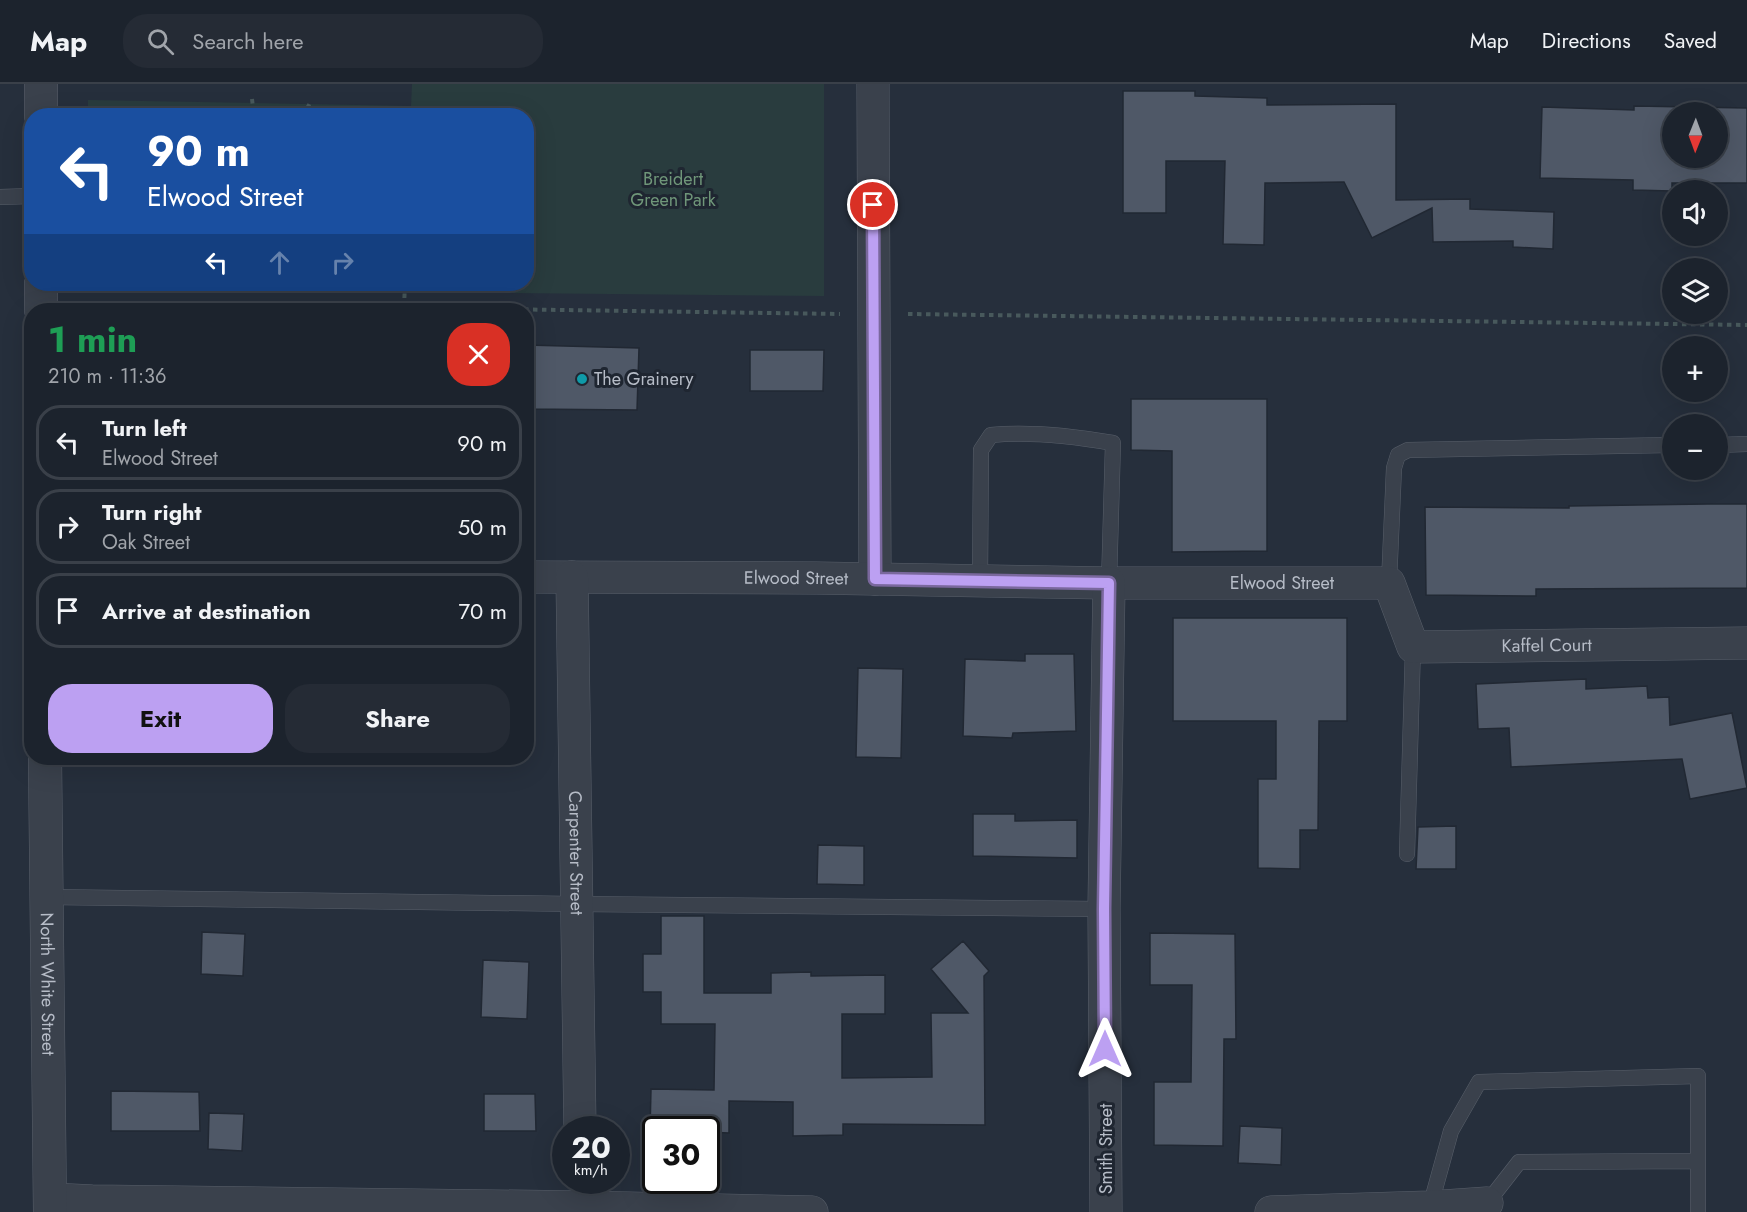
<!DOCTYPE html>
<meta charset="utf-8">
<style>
:root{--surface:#1c232d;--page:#252b35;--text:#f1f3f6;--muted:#a0a4aa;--line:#3a4049;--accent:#bca0f2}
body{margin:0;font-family:Jost,sans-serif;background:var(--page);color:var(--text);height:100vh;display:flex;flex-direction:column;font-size:22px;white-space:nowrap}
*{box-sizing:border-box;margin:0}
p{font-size:20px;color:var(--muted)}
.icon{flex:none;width:33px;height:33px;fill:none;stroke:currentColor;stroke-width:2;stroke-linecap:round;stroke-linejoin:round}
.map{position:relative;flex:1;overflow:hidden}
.side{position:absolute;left:24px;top:219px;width:510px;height:462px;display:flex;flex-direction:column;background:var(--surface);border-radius:24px;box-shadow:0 6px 24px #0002,0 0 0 2px var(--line)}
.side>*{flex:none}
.banner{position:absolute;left:24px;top:24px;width:510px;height:183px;border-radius:24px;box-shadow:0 6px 24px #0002,0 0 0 2px var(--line);background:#1a4fa0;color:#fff;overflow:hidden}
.needle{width:39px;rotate:181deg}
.tools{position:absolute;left:1662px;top:18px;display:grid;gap:12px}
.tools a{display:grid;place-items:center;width:66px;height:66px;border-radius:50%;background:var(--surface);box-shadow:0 6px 24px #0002,0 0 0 2px var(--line);font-size:30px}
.speed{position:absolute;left:552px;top:1032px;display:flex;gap:12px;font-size:30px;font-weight:700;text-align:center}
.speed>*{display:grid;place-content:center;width:78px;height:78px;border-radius:50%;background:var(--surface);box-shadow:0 6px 24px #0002,0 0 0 2px var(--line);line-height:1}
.speed small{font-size:15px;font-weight:400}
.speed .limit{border:3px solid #111;border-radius:9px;background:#fff;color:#111}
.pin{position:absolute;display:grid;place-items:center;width:51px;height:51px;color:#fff;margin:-26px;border:3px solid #fff;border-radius:50%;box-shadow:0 2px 6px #0007}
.me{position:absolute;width:66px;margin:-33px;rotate:0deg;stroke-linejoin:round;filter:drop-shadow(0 0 4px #0008)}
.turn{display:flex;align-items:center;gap:21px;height:126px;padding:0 24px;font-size:27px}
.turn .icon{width:78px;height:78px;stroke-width:2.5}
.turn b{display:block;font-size:42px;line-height:51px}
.lanes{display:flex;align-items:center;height:57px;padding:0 24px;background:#0003;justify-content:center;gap:30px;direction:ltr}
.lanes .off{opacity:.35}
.round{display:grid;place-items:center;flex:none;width:63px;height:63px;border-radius:24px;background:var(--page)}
.overview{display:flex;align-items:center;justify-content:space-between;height:102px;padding:0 24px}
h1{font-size:36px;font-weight:700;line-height:45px;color:#1e9e55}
.action{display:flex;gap:12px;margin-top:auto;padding:12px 24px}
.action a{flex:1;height:69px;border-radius:24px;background:var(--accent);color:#111;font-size:24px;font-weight:700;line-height:69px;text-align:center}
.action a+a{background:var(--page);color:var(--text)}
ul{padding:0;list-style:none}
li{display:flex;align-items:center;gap:18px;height:75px;margin:0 12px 9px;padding:0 12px;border:3px solid var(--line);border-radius:24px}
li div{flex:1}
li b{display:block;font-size:22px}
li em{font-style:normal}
header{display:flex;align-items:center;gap:36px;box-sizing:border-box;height:84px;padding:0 30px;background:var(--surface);border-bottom:2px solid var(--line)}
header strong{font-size:28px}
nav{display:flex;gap:33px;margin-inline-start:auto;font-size:21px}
.search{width:420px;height:54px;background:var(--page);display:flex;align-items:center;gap:15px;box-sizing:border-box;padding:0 21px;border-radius:24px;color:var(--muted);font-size:22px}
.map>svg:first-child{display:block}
</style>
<header>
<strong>Map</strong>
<div class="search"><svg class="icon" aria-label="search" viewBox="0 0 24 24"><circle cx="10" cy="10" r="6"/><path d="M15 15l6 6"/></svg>Search here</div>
<nav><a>Map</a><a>Directions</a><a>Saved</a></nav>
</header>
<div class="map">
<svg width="1747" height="1128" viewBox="0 0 1747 1128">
<rect width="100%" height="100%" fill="#262f3c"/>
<path fill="#293c3e" d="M412,0H824V212L88,205V200H526V32L88,31V16L411,22Z"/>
<path fill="#4f5867" stroke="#212833" stroke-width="1.5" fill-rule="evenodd" d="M1123,7H1195V12L1267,14V21L1396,20V116L1470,115V125L1554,128L1553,165L1513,163V157L1433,158L1432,124L1372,154L1344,98L1265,99L1264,161L1223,160L1225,77H1166V129H1123Z
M1634,22L1747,24V99H1672V107L1633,106V96L1540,94L1542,23L1634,26ZM1672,28H1718V74H1672Z
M526,261L639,264L637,326L526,325Z
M750,266H824L823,307H750Z
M1131,315H1267V467L1172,468V367L1131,366Z
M1707,420H1747V504L1536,505V512L1426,511L1425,423L1569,424V422Z
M1173,534H1347V637H1319L1318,746H1300V785L1258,784V695H1276V637H1173Z
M1025,570H1074L1076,647L1013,649L1012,654L963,652L965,575L1025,577Z
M858,584L903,585L901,674L856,673Z
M1586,595V605L1647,602L1648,614L1669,613L1670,641L1732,629L1747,704L1690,715L1682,675L1511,683L1509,644L1478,645L1476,600Z
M973,730H1015V737L1077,736V774L973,772Z
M1456,742V785H1416L1418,743Z
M818,761L864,762V801L817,800Z
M661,832H704V909H771V889L811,888V892L885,891V930H842V994L932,993L931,929H968L931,885L963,857L989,887L984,892L985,1041L843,1040V1051L793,1052V1018L729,1017V1049L706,1048V1046H656V1047H650L651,1005L714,1006L715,940H661V908H643V870H661Z
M202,848L245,850L243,892L201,890Z
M1150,849L1235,850L1236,955H1224L1223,1062L1154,1061V998H1191L1192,901H1150Z
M483,876L529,878L527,935L481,933Z
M111,1007L199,1008L200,1047H111Z
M484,1010H535L536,1047H484Z
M209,1029L244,1030L242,1067L208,1065Z
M1240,1042L1282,1044L1281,1081L1238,1079Z"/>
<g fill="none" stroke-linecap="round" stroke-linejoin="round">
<defs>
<path id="service" d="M0,113L32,112
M1718,361L1747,360
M980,497L981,366L991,351C1032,347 1073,352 1113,359L1109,499
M1389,499L1394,384L1398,371L1408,366L1672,361
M1407,770L1413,563
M47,813L576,820L1104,825
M1489,1121L1487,1119L1519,1078L1698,1077
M1430,1123L1451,1047L1479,998L1698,992V1128"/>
<g id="minor">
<path d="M873,0L875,495"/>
<path id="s1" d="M526,493L816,494L1109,499H1389L1413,563L1747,559"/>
<path id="s2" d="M572,493L580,1046"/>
<path d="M50,1115L92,1117L581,1123L812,1128"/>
<path d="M1106,1128L1104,825L1109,499"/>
<path d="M1271,1128L1430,1123L1487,1119"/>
</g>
<g id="tertiary">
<path d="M41,32V0"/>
<path d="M41,200V226"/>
<path id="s3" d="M45,674L50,1128"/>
</g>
</defs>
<use href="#service" stroke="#585f6a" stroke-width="16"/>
<use href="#minor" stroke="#585f6a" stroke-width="33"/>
<use href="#tertiary" stroke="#585f6a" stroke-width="34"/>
<path stroke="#48595c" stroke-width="4" stroke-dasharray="4.5 4.5" stroke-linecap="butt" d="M252,15L253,23L259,32
M390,22V32
M303,32L311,17
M326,200L329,208
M74,219L840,230
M404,223L405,200
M908,230L1747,241"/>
<use href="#service" stroke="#3a414c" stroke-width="15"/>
<use href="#minor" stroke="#3a414c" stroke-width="32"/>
<use href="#tertiary" stroke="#3a414c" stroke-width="33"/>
</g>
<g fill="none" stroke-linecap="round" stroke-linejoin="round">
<defs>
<path id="route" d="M873,121L875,495L1109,499L1104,825L1105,965"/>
</defs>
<use href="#route" stroke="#7a689d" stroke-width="15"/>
<use href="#route" stroke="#bca0f2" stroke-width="10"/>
</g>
<circle fill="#0f9aa8" stroke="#1f2631" stroke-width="2" cx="582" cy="295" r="6"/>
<g text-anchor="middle" stroke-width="6" stroke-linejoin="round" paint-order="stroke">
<g font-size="18" fill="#6f9679" stroke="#1f2631">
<text x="673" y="101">Breidert<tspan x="673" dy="21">Green Park</tspan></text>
</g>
<g font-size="18" fill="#b6bcc7" stroke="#1f2631" text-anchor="start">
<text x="594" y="301">The Grainery</text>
</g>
<g font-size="18" fill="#b6bcc7" stroke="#1f2631">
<text dy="6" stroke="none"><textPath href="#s1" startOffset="270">Elwood Street</textPath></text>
<text dy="6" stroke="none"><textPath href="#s1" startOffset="756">Elwood Street</textPath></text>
<text dy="6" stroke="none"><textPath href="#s1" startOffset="1065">Kaffel Court</textPath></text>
<text dy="6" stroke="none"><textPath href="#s2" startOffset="276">Carpenter Street</textPath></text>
<text dy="6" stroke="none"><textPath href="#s3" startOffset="226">North White Street</textPath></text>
<text transform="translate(1106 1065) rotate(-90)" y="6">Smith Street</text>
</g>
</g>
</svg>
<div class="tools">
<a><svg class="needle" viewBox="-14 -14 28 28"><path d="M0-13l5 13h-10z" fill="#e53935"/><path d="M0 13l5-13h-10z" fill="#a0a4aa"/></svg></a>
<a><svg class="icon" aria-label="sound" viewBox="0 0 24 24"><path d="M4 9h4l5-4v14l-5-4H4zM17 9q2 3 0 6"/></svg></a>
<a><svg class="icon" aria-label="layers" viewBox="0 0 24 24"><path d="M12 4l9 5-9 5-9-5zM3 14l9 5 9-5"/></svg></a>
<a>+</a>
<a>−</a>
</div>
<div class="speed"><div>20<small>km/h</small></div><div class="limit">30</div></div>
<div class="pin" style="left:873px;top:121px;background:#d93025"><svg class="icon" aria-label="arrive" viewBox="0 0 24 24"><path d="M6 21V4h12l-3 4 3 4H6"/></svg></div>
<svg class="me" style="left:1105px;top:965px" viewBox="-20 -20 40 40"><path d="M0-17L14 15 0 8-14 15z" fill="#bca0f2" stroke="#fff" stroke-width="4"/></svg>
<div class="banner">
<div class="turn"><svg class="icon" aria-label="left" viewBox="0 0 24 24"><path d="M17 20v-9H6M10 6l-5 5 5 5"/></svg><div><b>90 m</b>Elwood Street</div></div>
<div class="lanes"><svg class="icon" aria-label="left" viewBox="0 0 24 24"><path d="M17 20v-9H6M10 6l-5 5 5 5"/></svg><svg class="icon off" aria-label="ahead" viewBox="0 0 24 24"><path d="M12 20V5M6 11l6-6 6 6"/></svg><svg class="icon off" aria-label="right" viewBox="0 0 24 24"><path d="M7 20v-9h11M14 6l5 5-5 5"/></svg></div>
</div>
<section class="side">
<div class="overview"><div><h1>1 min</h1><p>210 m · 11:36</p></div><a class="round" style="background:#d93025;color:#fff"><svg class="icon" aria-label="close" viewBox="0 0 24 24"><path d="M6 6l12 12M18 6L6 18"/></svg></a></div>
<ul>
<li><svg class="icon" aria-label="left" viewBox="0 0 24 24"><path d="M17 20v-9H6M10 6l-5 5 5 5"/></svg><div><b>Turn left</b><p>Elwood Street</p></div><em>90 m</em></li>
<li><svg class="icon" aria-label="right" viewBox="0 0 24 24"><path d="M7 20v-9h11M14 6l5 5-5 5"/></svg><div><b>Turn right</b><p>Oak Street</p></div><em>50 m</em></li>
<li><svg class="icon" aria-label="arrive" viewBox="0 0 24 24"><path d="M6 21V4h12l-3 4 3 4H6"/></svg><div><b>Arrive at destination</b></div><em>70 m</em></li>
</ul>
<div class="action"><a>Exit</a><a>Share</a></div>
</section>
</div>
